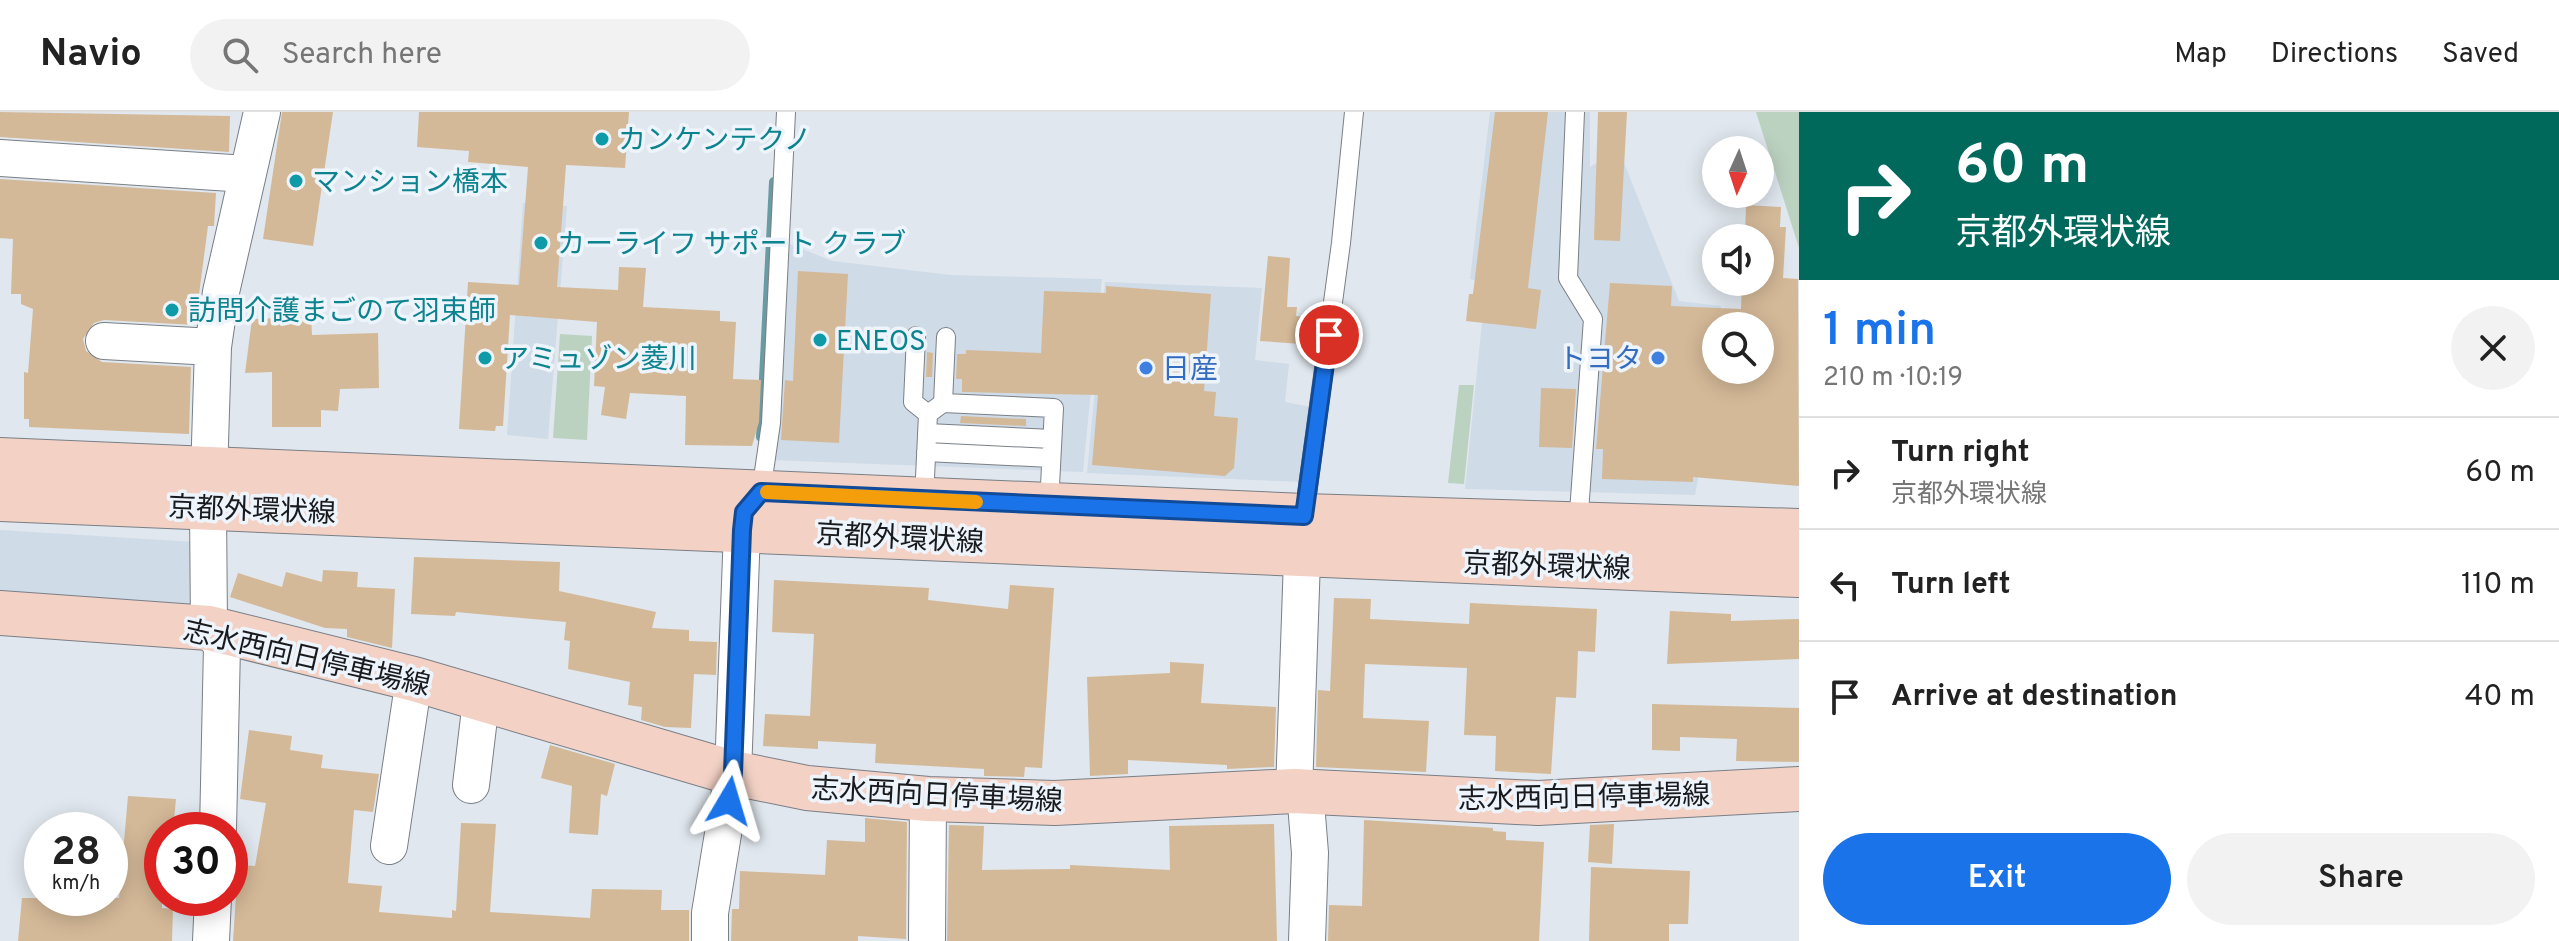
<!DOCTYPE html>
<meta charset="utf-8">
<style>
:root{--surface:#fff;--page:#f2f2f2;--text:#222;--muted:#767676;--line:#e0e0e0;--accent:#1a73e8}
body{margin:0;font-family:Overpass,"Noto Sans JP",sans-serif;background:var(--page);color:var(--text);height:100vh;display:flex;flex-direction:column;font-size:30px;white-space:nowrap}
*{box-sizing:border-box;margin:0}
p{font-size:26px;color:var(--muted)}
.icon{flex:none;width:44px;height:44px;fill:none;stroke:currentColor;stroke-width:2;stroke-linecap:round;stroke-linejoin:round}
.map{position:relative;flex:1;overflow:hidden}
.side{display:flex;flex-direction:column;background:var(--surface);width:760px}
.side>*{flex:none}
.banner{background:#00695c;color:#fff;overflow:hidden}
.needle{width:52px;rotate:183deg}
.controls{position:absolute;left:1702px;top:24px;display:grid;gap:16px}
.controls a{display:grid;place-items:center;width:72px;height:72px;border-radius:50%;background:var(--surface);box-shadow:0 4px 20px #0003;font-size:40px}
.speed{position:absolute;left:24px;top:700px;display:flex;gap:16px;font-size:40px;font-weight:700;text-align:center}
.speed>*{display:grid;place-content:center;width:104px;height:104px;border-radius:50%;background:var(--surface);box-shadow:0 4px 20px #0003;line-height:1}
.speed small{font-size:20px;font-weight:400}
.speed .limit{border:12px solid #d22;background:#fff;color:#111}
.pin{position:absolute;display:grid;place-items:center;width:68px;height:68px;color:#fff;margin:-34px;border:4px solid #fff;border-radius:50%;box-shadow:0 2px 8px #0007}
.me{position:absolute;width:88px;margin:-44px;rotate:7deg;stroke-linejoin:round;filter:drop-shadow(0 0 6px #0008)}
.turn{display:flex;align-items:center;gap:28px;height:168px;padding:0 24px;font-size:36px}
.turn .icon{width:104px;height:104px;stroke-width:2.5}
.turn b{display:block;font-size:56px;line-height:68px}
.round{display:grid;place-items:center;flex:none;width:84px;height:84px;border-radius:42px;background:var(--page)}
.head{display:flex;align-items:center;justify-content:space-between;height:136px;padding:0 24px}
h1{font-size:48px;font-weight:600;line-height:60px;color:var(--accent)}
.cta{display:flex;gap:16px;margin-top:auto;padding:16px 24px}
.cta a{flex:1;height:92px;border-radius:48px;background:var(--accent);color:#fff;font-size:32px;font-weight:600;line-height:92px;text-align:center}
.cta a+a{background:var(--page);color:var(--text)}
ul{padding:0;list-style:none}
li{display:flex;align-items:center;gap:24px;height:112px;padding:0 24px;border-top:2px solid var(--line)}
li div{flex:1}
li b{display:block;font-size:30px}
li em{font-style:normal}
header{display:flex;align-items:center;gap:48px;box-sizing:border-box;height:112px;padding:0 40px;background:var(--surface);border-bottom:2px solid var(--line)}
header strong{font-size:38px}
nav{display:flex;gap:44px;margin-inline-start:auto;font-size:28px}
.search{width:560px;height:72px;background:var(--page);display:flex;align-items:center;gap:20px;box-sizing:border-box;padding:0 28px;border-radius:44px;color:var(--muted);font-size:30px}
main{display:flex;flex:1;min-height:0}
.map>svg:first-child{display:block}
</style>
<header>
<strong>Navio</strong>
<div class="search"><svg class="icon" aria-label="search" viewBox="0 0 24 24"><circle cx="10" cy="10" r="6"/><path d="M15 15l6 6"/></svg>Search here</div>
<nav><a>Map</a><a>Directions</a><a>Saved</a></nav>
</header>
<main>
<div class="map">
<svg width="1799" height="829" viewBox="0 0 1799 829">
<rect width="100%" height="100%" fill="#e0e7ee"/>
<path fill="#cfdbe7" d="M1490,0H1590V55L1619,38L1679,189L1721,194L1719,214H1716V258L1710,304L1695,383L1465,377L1486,171L1470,167Z
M523,91L567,94L548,327L507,323Z
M787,131L832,149L951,163L1102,167L1083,360L771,348Z
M1105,170L1262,176L1255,248L1289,252L1285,290L1311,295L1302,370L1087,361Z
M0,418L195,430L193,504L0,490Z"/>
<path fill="#bcd2c1" d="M1756,0H1799V136Z
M560,222L592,224L587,328L553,326Z
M1459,273H1474L1464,372L1448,371Z"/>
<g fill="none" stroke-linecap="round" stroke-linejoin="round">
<path stroke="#699ba2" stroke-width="10" d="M761,325L774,70"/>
</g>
<path fill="#d4b998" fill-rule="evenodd" d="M0,0L230,4L229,40L0,25Z
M282,0H333L313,134L263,127Z
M419,0H629L625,56L566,53L557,175L618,178L619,155L646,156L643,195L720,199V209L736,210L733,267L761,268L759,310L752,334L685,333L686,284L630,281L626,307L601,303L605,275L594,274L597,210L510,203L503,314H496L495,319L459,317L468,170L519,173L528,55L468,50L469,39L417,35Z
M1495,0H1548L1528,176L1541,178L1536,217L1466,209L1469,182H1473Z
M1598,0H1627L1620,129L1594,128Z
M0,67L216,81L214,114H208L195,213L104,208L94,211L83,227L86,239L102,250L191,255L189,322L29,315V307H24V260L28,261L33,197L21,192V182H11L13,127L0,126Z
M1746,93L1781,95L1780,115H1786L1783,166L1798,167L1799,374L1693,365V370L1602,367L1603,337H1596L1610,171L1672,174L1671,194L1741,197L1742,170H1760V126H1745ZM1716,214H1760V258H1716Z
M1268,144L1290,146L1287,195H1297L1296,204L1318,206L1315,233L1260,229Z
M798,159L848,162L839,331L781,328L785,268L793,269Z
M1106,174L1211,182L1204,279L1216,280L1214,304L1238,306L1234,356L1225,364L1092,353L1098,283L962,280V267H956L957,242H966V238L1041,241L1044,179L1106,181Z
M311,205L312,223L378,221L379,276L340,277L338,299L321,298V315H272V260L245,261L252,207Z
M927,240L933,241L932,265H926Z
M1541,276L1576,277L1572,336L1539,335Z
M961,304L1026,307V314L960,311Z
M414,445L560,450L559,479L656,500L652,516L689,518V529L717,530L716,563L694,562L691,616L665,615L641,608L642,595L628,593L630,570L568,557L570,529L564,528L566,510L456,500L455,504L411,502Z
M323,458L358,460L357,475L395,477L392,536L347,525V517L325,516L230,485L238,461L282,475L286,460L322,470Z
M774,468L929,476L928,488L1008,497L1010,473L1054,476L1042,656L1025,655L1024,665L984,664V657L875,651L876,632L818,629V637L763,634L765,602L810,604L814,522L772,520Z
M1334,486L1371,487L1370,507L1469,512L1470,491L1597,497L1595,540L1578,539L1576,586L1556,585L1551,662L1495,659L1496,624L1464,623L1467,556L1365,552L1363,606L1429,609L1426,660L1316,655L1318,578L1330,579Z
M1670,499L1731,502V509L1799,507V547L1667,552Z
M1170,550L1204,552L1201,591L1276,595L1274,655L1227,657V653L1128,648V662L1090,664L1087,565L1170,561Z
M1652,592L1799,596V650L1736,649L1737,627L1680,625V639L1652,638Z
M249,618L292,624L290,638L323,643L321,656L379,662L373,700L354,698L348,771L382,774L379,800L452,806V798L456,799L461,711L496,712L490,800L590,806L592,777L662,778L661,798H689V829H233L238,753L255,754L266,691L240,687Z
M550,633L615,652L607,684L601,682L598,723L569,721L572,674L541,666Z
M128,684L176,687L173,718H162V796L173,797L172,829H18L22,786H119Z
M865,706L907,710L906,827L858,824V829H731L732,797H739L740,759L825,763L827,728L865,730Z
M1364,708L1493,716V719L1506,720V728L1544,730L1539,829H1328L1329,793L1362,794Z
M1274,712L1277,829H947L949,713L984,714L982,758L1070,757V753L1170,758L1169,714Z
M1614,712L1612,752L1588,750L1590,713Z
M1591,755L1690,759L1688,812H1669V829H1589Z"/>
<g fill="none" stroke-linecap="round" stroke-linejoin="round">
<defs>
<path id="lane" d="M1575,0L1568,166L1593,207L1578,414
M916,224L913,290L928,302
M943,291L946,225
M927,321L1052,327
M926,340L1051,346
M761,380L771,311L786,0
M924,387L928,302L943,291L1054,296L1049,393
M1304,404L1341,131L1354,0"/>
<path id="street" d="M0,46L247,62
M104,229L213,235
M471,673L479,606L486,589
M1294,679L1303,418
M1305,679L1310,741L1307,829
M218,718L222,534L209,516L208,395L213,235L221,180L262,0
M389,734L414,567
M927,826L928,687
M211,829L213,786
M710,829V801L733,661L742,418L744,400L750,393"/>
<path id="secondary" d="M0,348L1304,404L1799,419
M0,387L1799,463
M0,501L209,516L414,567L733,661L807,676L928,687L1055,691L1294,679L1538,691L1799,677"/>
</defs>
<use href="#lane" stroke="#7a7f86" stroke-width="20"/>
<use href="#street" stroke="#7a7f86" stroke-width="38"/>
<use href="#secondary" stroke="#7a7f86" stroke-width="46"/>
<use href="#lane" stroke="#fff" stroke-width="18"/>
<use href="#street" stroke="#fff" stroke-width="36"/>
<use href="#secondary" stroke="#f3d1c5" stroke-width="44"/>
</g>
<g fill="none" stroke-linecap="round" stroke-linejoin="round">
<defs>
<path id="route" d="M729,689L733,661L742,418L744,400L761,380L1304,404L1329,223"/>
</defs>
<use href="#route" stroke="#114b97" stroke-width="20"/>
<use href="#route" stroke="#1a73e8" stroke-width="14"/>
<path stroke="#f59e0b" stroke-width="14" d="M767,380L976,390"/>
</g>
<g fill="#0f9aa8" stroke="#eef4fb" stroke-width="3">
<circle cx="602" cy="27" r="8"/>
<circle cx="296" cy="69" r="8"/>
<circle cx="541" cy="131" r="8"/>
<circle cx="172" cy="198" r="8"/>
<circle cx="820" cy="228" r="8"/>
<circle cx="485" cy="246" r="8"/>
</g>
<g fill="#3f7fe0" stroke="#eef4fb" stroke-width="3">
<circle cx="1658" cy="246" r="8"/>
<circle cx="1146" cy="256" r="8"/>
</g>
<g text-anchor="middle" stroke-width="7" stroke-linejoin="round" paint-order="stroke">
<g font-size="28" fill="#0d838f" stroke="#eef4fb" text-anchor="start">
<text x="618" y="37">カンケンテクノ</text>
<text x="312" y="79">マンション橋本</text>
<text x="557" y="141">カーライフ サポート クラブ</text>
<text x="188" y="208">訪問介護まごのて羽束師</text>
<text x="836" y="238">ENEOS</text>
<text x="501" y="256">アミュゾン菱川</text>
</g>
<g font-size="28" fill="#366cbe" stroke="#eef4fb" text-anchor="end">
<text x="1642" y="256">トヨタ</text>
<text x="1162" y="266" text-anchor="start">日産</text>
</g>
<g font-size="28" fill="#181a1d" stroke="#eef4fb">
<text transform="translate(252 397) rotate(2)" y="10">京都外環状線</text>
<text transform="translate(900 425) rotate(3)" y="10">京都外環状線</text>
<text transform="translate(1547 453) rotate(2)" y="10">京都外環状線</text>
<text transform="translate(307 545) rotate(13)" y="10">志水西向日停車場線</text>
<text transform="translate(937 682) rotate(3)" y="10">志水西向日停車場線</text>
<text transform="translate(1584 684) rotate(-1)" y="10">志水西向日停車場線</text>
</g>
</g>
</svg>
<div class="controls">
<a><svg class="needle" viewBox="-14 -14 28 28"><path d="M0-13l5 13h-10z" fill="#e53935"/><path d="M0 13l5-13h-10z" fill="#767676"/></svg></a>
<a><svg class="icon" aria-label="sound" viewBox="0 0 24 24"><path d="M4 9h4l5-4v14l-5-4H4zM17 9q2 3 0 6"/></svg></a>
<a><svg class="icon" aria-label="search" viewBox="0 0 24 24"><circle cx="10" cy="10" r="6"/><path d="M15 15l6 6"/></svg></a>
</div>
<div class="speed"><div>28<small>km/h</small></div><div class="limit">30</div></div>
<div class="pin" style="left:1329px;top:223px;background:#d93025"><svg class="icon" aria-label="arrive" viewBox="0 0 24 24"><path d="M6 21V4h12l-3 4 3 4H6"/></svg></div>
<svg class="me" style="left:729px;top:689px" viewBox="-20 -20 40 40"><path d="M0-17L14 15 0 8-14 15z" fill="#1a73e8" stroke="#fff" stroke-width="4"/></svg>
</div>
<section class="side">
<div class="banner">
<div class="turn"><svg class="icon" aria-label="right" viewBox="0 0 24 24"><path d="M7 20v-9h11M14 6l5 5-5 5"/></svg><div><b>60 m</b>京都外環状線</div></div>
</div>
<div class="head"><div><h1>1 min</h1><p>210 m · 10:19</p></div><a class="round"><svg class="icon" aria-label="close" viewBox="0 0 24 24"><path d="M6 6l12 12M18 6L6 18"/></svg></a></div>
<ul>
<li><svg class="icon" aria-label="right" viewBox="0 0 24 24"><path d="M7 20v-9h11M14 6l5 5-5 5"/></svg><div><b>Turn right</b><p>京都外環状線</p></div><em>60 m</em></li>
<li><svg class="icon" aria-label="left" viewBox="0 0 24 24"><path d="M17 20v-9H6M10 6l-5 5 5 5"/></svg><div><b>Turn left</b></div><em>110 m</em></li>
<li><svg class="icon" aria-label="arrive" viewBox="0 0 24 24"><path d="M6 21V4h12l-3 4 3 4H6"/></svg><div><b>Arrive at destination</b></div><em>40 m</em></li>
</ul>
<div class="cta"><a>Exit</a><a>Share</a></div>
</section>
</main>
